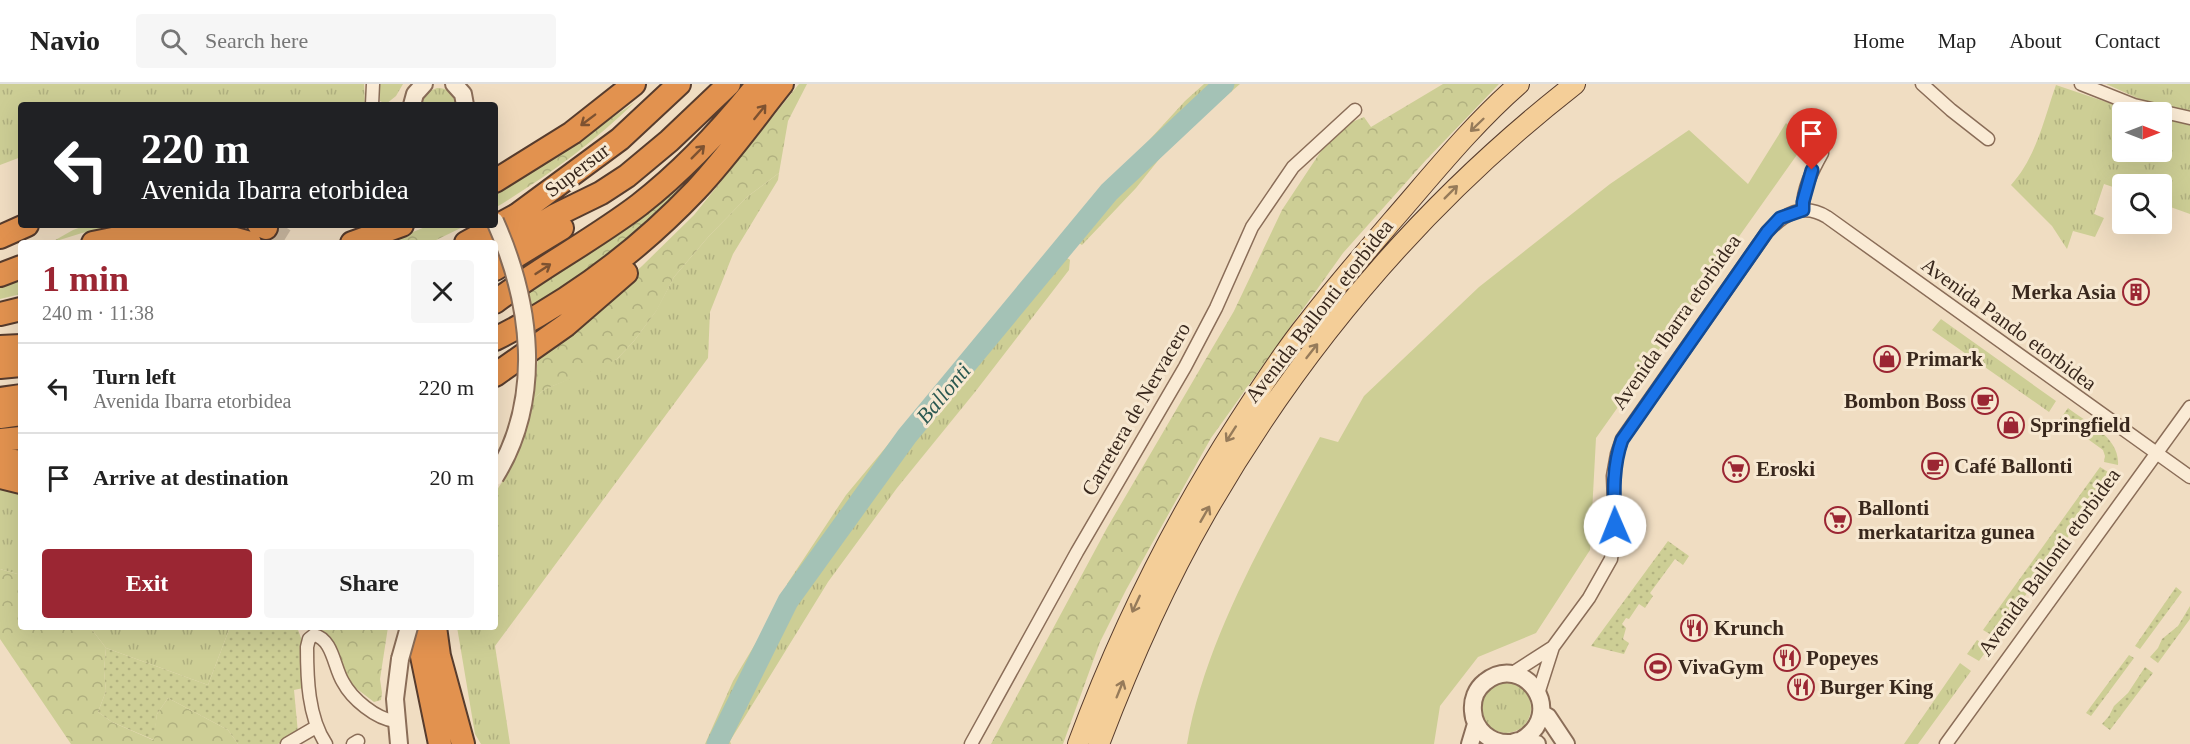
<!DOCTYPE html>
<meta charset="utf-8">
<style>
:root{--surface:#fff;--page:#f6f6f6;--text:#222;--muted:#767676;--line:#e0e0e0;--accent:#9b2633}
body{margin:0;font-family:Georgia,serif;background:var(--page);color:var(--text);height:100vh;display:flex;flex-direction:column;font-size:22px;white-space:nowrap}
*{box-sizing:border-box;margin:0}
p{font-size:20px;color:var(--muted)}
.icon{flex:none;width:33px;height:33px;fill:none;stroke:currentColor;stroke-width:2;stroke-linecap:round;stroke-linejoin:round}
.map{position:relative;flex:1;overflow:hidden}
.drawer{position:absolute;left:18px;top:156px;width:480px;height:390px;display:flex;flex-direction:column;background:var(--surface);border-radius:6px;box-shadow:0 6px 24px #0002}
.drawer>*{flex:none}
.guide{position:absolute;left:18px;top:18px;width:480px;height:126px;border-radius:6px;box-shadow:0 6px 24px #0002;background:#202124;color:#fff;overflow:hidden}
.needle{width:39px;rotate:90deg}
.fabs{position:absolute;left:2112px;top:18px;display:grid;gap:12px}
.fabs a{display:grid;place-items:center;width:60px;height:60px;border-radius:6px;background:var(--surface);box-shadow:0 6px 24px #0002;font-size:30px}
.pin{position:absolute;display:grid;place-items:center;width:51px;height:51px;color:#fff;margin:-62px -26px;border-radius:50% 50% 50% 0;rotate:-45deg;box-shadow:0 0 6px #0007}
.pin .icon{rotate:45deg}
.me{position:absolute;width:66px;margin:-33px;rotate:359deg;stroke-linejoin:round;filter:drop-shadow(0 0 4px #0008)}
.turn{display:flex;align-items:center;gap:21px;height:126px;padding:0 24px;font-size:27px}
.turn .icon{width:78px;height:78px;stroke-width:2.5}
.turn b{display:block;font-size:42px;line-height:51px}
.round{display:grid;place-items:center;flex:none;width:63px;height:63px;border-radius:6px;background:var(--page)}
.overview{display:flex;align-items:center;justify-content:space-between;height:102px;padding:0 24px}
h1{font-size:36px;font-weight:800;line-height:45px;color:var(--accent)}
.cta{display:flex;gap:12px;margin-top:auto;padding:12px 24px}
.cta a{flex:1;height:69px;border-radius:6px;background:var(--accent);color:#fff;font-size:24px;font-weight:800;line-height:69px;text-align:center}
.cta a+a{background:var(--page);color:var(--text)}
ul{padding:0;list-style:none}
li{display:flex;align-items:center;gap:18px;height:90px;padding:0 24px;border-top:2px solid var(--line)}
li div{flex:1}
li b{display:block;font-size:22px}
li em{font-style:normal}
header{display:flex;align-items:center;gap:36px;box-sizing:border-box;height:84px;padding:0 30px;background:var(--surface);border-bottom:2px solid var(--line)}
header strong{font-size:28px}
nav{display:flex;gap:33px;margin-inline-start:auto;font-size:21px}
.search{width:420px;height:54px;background:var(--page);display:flex;align-items:center;gap:15px;box-sizing:border-box;padding:0 21px;border-radius:6px;color:var(--muted);font-size:22px}
.map>svg:first-child{display:block}
</style>
<header>
<strong>Navio</strong>
<div class="search"><svg class="icon" aria-label="search" viewBox="0 0 24 24"><circle cx="10" cy="10" r="6"/><path d="M15 15l6 6"/></svg>Search here</div>
<nav><a>Home</a><a>Map</a><a>About</a><a>Contact</a></nav>
</header>
<div class="map">
<svg width="2190" height="660" viewBox="0 0 2190 660">
<defs>
<pattern id="grass-tufts" width="24" height="20" patternUnits="userSpaceOnUse" patternTransform="scale(1.5)"><rect width="24" height="20" fill="#cdce95"/><path d="M3 7l-1-3M5 7V3M7 7l1-3M15 17l-1-3M17 17v-4M19 17l1-3" fill="none" stroke="#b1b180"/></pattern>
<pattern id="forest-crowns" width="20" height="18" patternUnits="userSpaceOnUse" patternTransform="scale(1.5)"><rect width="20" height="18" fill="#cdce95"/><path d="M2 6a3 3 0 1 1 6 0M12 15a3 3 0 1 1 6 0" fill="none" stroke="#b1b180"/></pattern>
<pattern id="garden-dots" width="8" height="8" patternUnits="userSpaceOnUse" patternTransform="scale(1.5)"><rect width="8" height="8" fill="#cdce95"/><path d="M2 2h.1M6 6h.1" fill="none" stroke="#b1b180" stroke-width="1.8" stroke-linecap="round"/></pattern>
</defs>
<rect width="100%" height="100%" fill="#f0ddc2"/>
<path fill="url(#grass-tufts)" d="M0,0H364L365,21H21V73L0,81Z
M380,0H403L396,12L386,20L380,17Z
M1204,0H1240L1173,58L1136,104L1082,161L1064,149L1185,17Z
M2106,0H2190V28L2144,17Z
M2056,1L2130,26L2145,28H2122V68H2162V32L2190,37V130L2162,120V100H2122V106L2104,100L2094,130L2104,134L2095,153L2073,147L2067,165L2052,142L2011,101C2036,74 2044,35 2056,1Z
M437,4C449,4 455,10 457,21H421L427,8Z
M779,89L778,96L733,170L710,228L708,274L495,562L510,660H481L475,650L457,543H495V409L506,392L523,347L532,316L545,305L617,275L634,257L656,227L674,193L709,152L747,113Z
M1052,164L1070,176L1069,186L975,308L897,404L828,498L730,657L731,660H705L733,597L787,507V500L846,411Z
M1941,235L2056,317L2049,328L1932,246Z
M0,402L21,408V491L0,485Z
M90,543H230L208,601L106,564Z
M1977,556L1989,563L1979,577L1967,570Z
M1960,579L1971,587L1918,660H1904Z
M1481 624a25 25 0 1 1 50 0a25 25 0 1 1-50 0Z"/>
<path fill="url(#forest-crowns)" d="M799,0H807L788,37L779,89L747,113L709,152L674,193L657,226L634,257L617,275L599,284L545,305L532,316L538,275L642,182L694,131Z
M1443,0H1499L1426,76L1343,169L1211,354L1126,506L1100,558L1063,660H991L1107,444L1234,227L1282,126L1325,61L1352,38L1364,33L1371,43Z
M635,18C592,60 546,93 495,124V108L552,75Z
M679,105L672,117L659,133L528,232L523,210L635,138Z
M87,141H120L82,149L50,159L73,146Z
M430,141H467L430,159H386Z
M21,190V210L0,215V199Z
M0,485L21,491V543H90L106,564L104,587L106,607L98,628L112,638L153,656L157,630L168,614L228,646L238,660H71L0,555Z
M321,543H388L380,595L382,609L381,616L374,618L348,598Z"/>
<path fill="#cdce95" d="M1786,39L1806,58L1596,354L1590,466L1536,549L1478,573L1440,622L1434,660H1187C1205,555 1269,446 1320,353L1338,358L1364,312L1479,203L1610,100L1689,46L1748,100Z"/>
<path fill="url(#garden-dots)" d="M2068,324C2087,339 2120,353 2118,381L2104,378L2105,372L2103,366L2060,335Z
M2100,383L2113,391L1995,553L1983,546Z
M1668,457L1689,472L1683,481L1675,475L1650,509L1653,512L1645,524L1639,520L1629,535L1626,534L1622,540L1626,544L1623,555L1629,559L1624,570L1591,562Z
M2176,503L2182,508L2140,565L2135,562Z
M2190,522V535L2158,579L2150,573L2158,564L2162,555L2178,542Z
M230,543H297L305,565L308,603L294,606L298,649L278,660H238L228,646L168,614L157,630L154,656L112,638L98,628L106,607L104,587L106,564L208,601Z
M2129,571L2134,574L2091,632L2086,629Z
M2145,583L2153,589L2110,646L2102,640L2109,632L2114,622L2128,609Z"/>
<g fill="none" stroke-linecap="round" stroke-linejoin="round">
<path stroke="#a4c2b6" stroke-width="21" d="M717,660L788,517L907,352L1109,108L1224,0"/>
<path stroke="#cbb9a1" stroke-width="22" stroke-dasharray="22 11" stroke-linecap="butt" d="M266,144L290,159"/>
<defs>
<path id="minor" d="M1922,0L1951,26L1988,55
M2081,0L2134,21L2190,34
M372,21L373,0
M1803,126C1802,106 1813,85 1822,69
M1511,590L1553,563L1589,514L1611,475L1615,442L1613,392L1617,370L1622,355L1767,148C1784,130 1803,118 1827,133L2190,393
M1538,610L1553,563
M287,660L316,643
M326,660C308,633 307,594 307,563L309,555L314,551C333,555 334,584 343,598C352,615 376,635 395,637
M353,660L358,657
M971,660L1077,468L1185,283L1216,224L1252,143L1293,83L1355,26
M1946,660L2190,323"/>
<path id="tertiary" d="M454,0L463,10L465,21
M412,21L415,10L424,0
M1541,629L1548,633L1566,660
M1520,657C1569,629 1523,567 1485,598C1476,605 1472,616 1473,627C1474,646 1491,660 1510,659C1513,659 1516,657 1519,657C1524,656 1531,659 1537,660
M399,660L395,615L400,575
M1470,660L1476,640"/>
<path id="primary" d="M1078,660C1120,547 1172,441 1238,339C1260,305 1282,270 1308,238C1335,203 1364,170 1392,137C1433,90 1472,41 1519,0
M1099,660C1129,581 1163,503 1205,430C1300,264 1424,118 1575,0"/>
<path id="motorway" d="M495,97L572,49L634,0
M259,141L266,144
M0,153L27,141
M93,159C146,147 198,142 250,159
M352,159L402,141
M466,159L517,131L620,55L679,0
M495,167L554,132L601,109L627,92L669,57L729,0
M495,185L562,144
M0,191L21,183
M495,218C541,183 593,156 639,121C684,86 723,44 758,0
M0,230L21,225
M495,255C571,217 637,168 696,106C727,73 754,35 782,0
M0,263L21,262
M0,283L21,281
M495,291L566,241L626,189
M0,315L21,312
M0,333L21,330
M0,356L21,354
M0,375L21,378
M0,393L21,398
M416,543L440,660
M435,543L439,572L463,660"/>
</defs>
<use href="#minor" stroke="#8a6d58" stroke-width="15"/>
<use href="#tertiary" stroke="#8a6d58" stroke-width="20"/>
<use href="#primary" stroke="#573c2d" stroke-width="22"/>
<use href="#motorway" stroke="#573c2d" stroke-width="26"/>
<use href="#minor" stroke="#faebd5" stroke-width="12"/>
<use href="#tertiary" stroke="#faebd5" stroke-width="16"/>
<use href="#primary" stroke="#f4ce98" stroke-width="20"/>
<use href="#motorway" stroke="#e2924f" stroke-width="22"/>
<defs>
<path id="tertiary-bridge" d="M495,137C531,218 544,314 495,393
M400,575L409,543"/>
</defs>
<use href="#tertiary-bridge" stroke="#8a6d58" stroke-width="20" stroke-linecap="butt"/>
<use href="#tertiary-bridge" stroke="#faebd5" stroke-width="16"/>
</g>
<defs><path id="oneway-shaft" d="M-6 0H5M1.5-3L5.5 0L1.5 3" fill="none" stroke-width="1.6" stroke-linecap="round" stroke-linejoin="round" transform="scale(1.5)"/></defs>
<g stroke="#7d5231">
<use href="#oneway-shaft" transform="translate(760 28) rotate(-51)"/>
<use href="#oneway-shaft" transform="translate(588 36) rotate(143)"/>
<use href="#oneway-shaft" transform="translate(698 68) rotate(-45)"/>
<use href="#oneway-shaft" transform="translate(543 185) rotate(-33)"/>
</g>
<g stroke="#967b5a">
<use href="#oneway-shaft" transform="translate(1477 41) rotate(136)"/>
<use href="#oneway-shaft" transform="translate(1451 108) rotate(-45)"/>
<use href="#oneway-shaft" transform="translate(1312 267) rotate(-52)"/>
<use href="#oneway-shaft" transform="translate(1231 350) rotate(123)"/>
<use href="#oneway-shaft" transform="translate(1205 430) rotate(-60)"/>
<use href="#oneway-shaft" transform="translate(1136 520) rotate(115)"/>
<use href="#oneway-shaft" transform="translate(1120 605) rotate(-68)"/>
</g>
<g fill="none" stroke-linecap="round" stroke-linejoin="round">
<defs>
<path id="route" d="M1615,442C1614,412 1612,384 1622,356L1767,148L1780,134L1803,126V118L1812,86"/>
</defs>
<use href="#route" stroke="#114b97" stroke-width="15"/>
<use href="#route" stroke="#1a73e8" stroke-width="10"/>
</g>
<defs>
<symbol id="building-ring" viewBox="-11 -11 22 22"><circle r="9.5" fill="#f7e8d1" stroke="#9b2633" stroke-width="1.5"/><path d="M-4-6H4V6H1V3H-1V6H-4ZM-2.5-4.3h1.7v1.8h-1.7ZM.8-4.3h1.7v1.8H.8ZM-2.5-1h1.7V.8h-1.7ZM.8-1h1.7V.8H.8Z" fill="#9b2633"/></symbol>
<symbol id="shop-ring" viewBox="-11 -11 22 22"><circle r="9.5" fill="#f7e8d1" stroke="#9b2633" stroke-width="1.5"/><path d="M-5-2.5h2.3a2.7 3.5 0 0 1 5.4 0H5L5.5 6h-11ZM-1.5-2.5h3a1.5 2.3 0 0 0-3 0Z" fill="#9b2633"/></symbol>
<symbol id="cafe-ring" viewBox="-11 -11 22 22"><circle r="9.5" fill="#f7e8d1" stroke="#9b2633" stroke-width="1.5"/><path d="M-5.5-4.5H6V0H3Q3 3.5 0 3.5H-2.5Q-5.5 3.5-5.5 0ZM3-3.2v2h1.7v-2ZM-6 4.5H4V6H-6Z" fill="#9b2633"/></symbol>
<symbol id="supermarket-ring" viewBox="-11 -11 22 22"><circle r="9.5" fill="#f7e8d1" stroke="#9b2633" stroke-width="1.5"/><path d="M-6-5.5h2.5l.6 2H6L4.5 2H-2.5L-4.4-4H-6ZM-1.5 3.2a1.3 1.3 0 1 0 .1 0ZM3 3.2a1.3 1.3 0 1 0 .1 0Z" fill="#9b2633"/></symbol>
<symbol id="restaurant-ring" viewBox="-11 -11 22 22"><circle r="9.5" fill="#f7e8d1" stroke="#9b2633" stroke-width="1.5"/><path d="M-5-6h1v4h1v-4h1v4h1v-4h1v5L-1.5 .5V6h-2V.5L-5-1ZM5-6V6H3V1.5H1.5Q1.5-4 5-6Z" fill="#9b2633"/></symbol>
<symbol id="stadium-ring" viewBox="-11 -11 22 22"><circle r="9.5" fill="#f7e8d1" stroke="#9b2633" stroke-width="1.5"/><path d="M0-5a6.5 5 0 1 0 0 10a6.5 5 0 1 0 0-10ZM-3.5-1.8h7v3.6h-7Z" fill="#9b2633"/></symbol>
</defs>
<g fill-rule="evenodd">
<use href="#building-ring" x="2121" y="193" width="30" height="30"/>
<use href="#shop-ring" x="1872" y="260" width="30" height="30"/>
<use href="#cafe-ring" x="1970" y="302" width="30" height="30"/>
<use href="#shop-ring" x="1996" y="326" width="30" height="30"/>
<use href="#cafe-ring" x="1920" y="367" width="30" height="30"/>
<use href="#supermarket-ring" x="1721" y="370" width="30" height="30"/>
<use href="#supermarket-ring" x="1823" y="421" width="30" height="30"/>
<use href="#restaurant-ring" x="1679" y="529" width="30" height="30"/>
<use href="#restaurant-ring" x="1772" y="559" width="30" height="30"/>
<use href="#stadium-ring" x="1643" y="568" width="30" height="30"/>
<use href="#restaurant-ring" x="1786" y="588" width="30" height="30"/>
</g>
<g text-anchor="middle" stroke-width="6" stroke-linejoin="round" paint-order="stroke">
<g font-size="21" fill="#39281d" stroke="#f7e8d1">
<text transform="translate(577 86) rotate(-37)" y="7">Supersur</text>
<text transform="translate(1319 227) rotate(-52)" y="7">Avenida Ballonti etorbidea</text>
<text transform="translate(1676 238) rotate(-55)" y="7">Avenida Ibarra etorbidea</text>
<text transform="translate(2009 240) rotate(36)" y="7">Avenida Pando etorbidea</text>
<text transform="translate(1136 325) rotate(-60)" y="7">Carretera de Nervacero</text>
<text transform="translate(2049 478) rotate(-54)" y="7">Avenida Ballonti etorbidea</text>
</g>
<g font-size="21" font-weight="bold" fill="#39281d" stroke="#f7e8d1" text-anchor="start">
<text x="2116" y="215" text-anchor="end">Merka Asia</text>
<text x="1906" y="282">Primark</text>
<text x="1966" y="324" text-anchor="end">Bombon Boss</text>
<text x="2030" y="348">Springfield</text>
<text x="1954" y="389">Café Ballonti</text>
<text x="1756" y="392">Eroski</text>
<text x="1858" y="431">Ballonti<tspan x="1858" dy="24">merkataritza gunea</tspan></text>
<text x="1714" y="551">Krunch</text>
<text x="1806" y="581">Popeyes</text>
<text x="1678" y="590">VivaGym</text>
<text x="1820" y="610">Burger King</text>
</g>
<g font-size="22" font-style="italic" fill="#2c5952" stroke="#f7e8d1">
<text transform="translate(943 309) rotate(-50)" y="8">Ballonti</text>
</g>
</g>
</svg>
<div class="fabs">
<a><svg class="needle" viewBox="-14 -14 28 28"><path d="M0-13l5 13h-10z" fill="#e53935"/><path d="M0 13l5-13h-10z" fill="#767676"/></svg></a>
<a><svg class="icon" aria-label="search" viewBox="0 0 24 24"><circle cx="10" cy="10" r="6"/><path d="M15 15l6 6"/></svg></a>
</div>
<div class="pin" style="left:1812px;top:86px;background:#d93025"><svg class="icon" aria-label="arrive" viewBox="0 0 24 24"><path d="M6 21V4h12l-3 4 3 4H6"/></svg></div>
<svg class="me" style="left:1615px;top:442px" viewBox="-20 -20 40 40"><circle r="19" fill="#fff"/><path d="M0-13L10 11 0 6-10 11z" fill="#1a73e8"/></svg>
<div class="guide">
<div class="turn"><svg class="icon" aria-label="left" viewBox="0 0 24 24"><path d="M17 20v-9H6M10 6l-5 5 5 5"/></svg><div><b>220 m</b>Avenida Ibarra etorbidea</div></div>
</div>
<section class="drawer">
<div class="overview"><div><h1>1 min</h1><p>240 m · 11:38</p></div><a class="round"><svg class="icon" aria-label="close" viewBox="0 0 24 24"><path d="M6 6l12 12M18 6L6 18"/></svg></a></div>
<ul>
<li><svg class="icon" aria-label="left" viewBox="0 0 24 24"><path d="M17 20v-9H6M10 6l-5 5 5 5"/></svg><div><b>Turn left</b><p>Avenida Ibarra etorbidea</p></div><em>220 m</em></li>
<li><svg class="icon" aria-label="arrive" viewBox="0 0 24 24"><path d="M6 21V4h12l-3 4 3 4H6"/></svg><div><b>Arrive at destination</b></div><em>20 m</em></li>
</ul>
<div class="cta"><a>Exit</a><a>Share</a></div>
</section>
</div>
